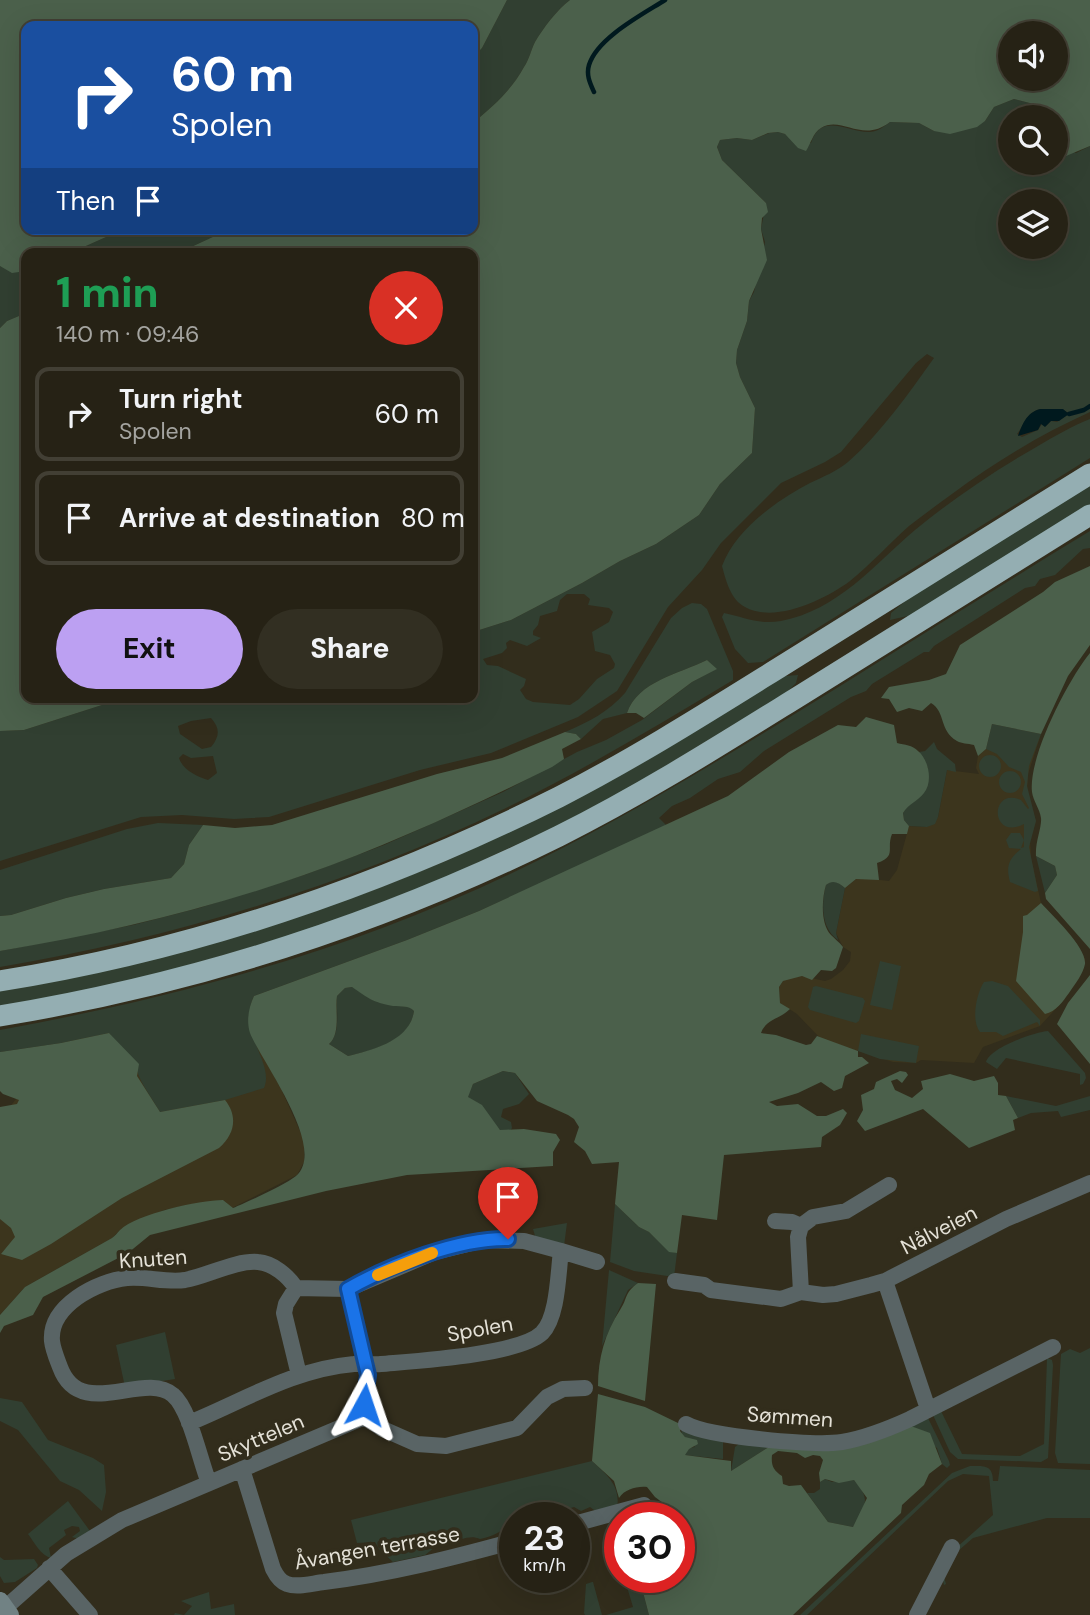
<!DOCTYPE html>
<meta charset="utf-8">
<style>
:root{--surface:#262215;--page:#322f22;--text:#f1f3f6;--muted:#a4a4a0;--line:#423f34;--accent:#bca0f2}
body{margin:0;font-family:"DM Sans",sans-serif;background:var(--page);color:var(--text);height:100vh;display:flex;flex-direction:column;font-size:26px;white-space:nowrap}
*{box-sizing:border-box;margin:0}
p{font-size:23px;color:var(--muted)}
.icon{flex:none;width:38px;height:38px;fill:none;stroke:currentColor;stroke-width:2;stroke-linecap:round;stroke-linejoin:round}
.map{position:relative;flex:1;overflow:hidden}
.sheet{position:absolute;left:21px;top:248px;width:457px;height:455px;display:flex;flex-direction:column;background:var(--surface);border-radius:14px;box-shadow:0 7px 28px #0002,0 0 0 2px var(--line)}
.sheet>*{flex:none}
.top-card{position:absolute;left:21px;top:21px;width:457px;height:214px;border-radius:14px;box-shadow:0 7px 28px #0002,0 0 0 2px var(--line);background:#1a4fa0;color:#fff;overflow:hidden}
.buttons{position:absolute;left:998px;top:21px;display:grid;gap:14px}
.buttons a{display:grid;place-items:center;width:70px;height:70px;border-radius:50%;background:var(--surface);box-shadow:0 7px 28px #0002,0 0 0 2px var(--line);font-size:35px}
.speed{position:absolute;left:499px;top:1502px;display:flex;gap:14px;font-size:35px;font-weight:700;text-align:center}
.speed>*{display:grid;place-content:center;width:91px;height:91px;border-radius:50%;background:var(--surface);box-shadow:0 7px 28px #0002,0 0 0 2px var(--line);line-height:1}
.speed small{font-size:18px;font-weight:400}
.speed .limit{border:10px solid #d22;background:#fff;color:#111}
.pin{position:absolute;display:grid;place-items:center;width:60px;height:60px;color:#fff;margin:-72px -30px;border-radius:50% 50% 50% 0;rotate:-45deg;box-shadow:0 0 7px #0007}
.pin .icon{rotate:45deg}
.me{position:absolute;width:77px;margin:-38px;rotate:5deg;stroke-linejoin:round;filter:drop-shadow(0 0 5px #0008)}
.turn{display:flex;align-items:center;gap:24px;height:147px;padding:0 35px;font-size:32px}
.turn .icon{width:91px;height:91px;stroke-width:2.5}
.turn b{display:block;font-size:49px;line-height:60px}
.then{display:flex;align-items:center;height:66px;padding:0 35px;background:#0003;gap:14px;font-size:26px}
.round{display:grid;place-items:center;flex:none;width:74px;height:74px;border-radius:37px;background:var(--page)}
.overview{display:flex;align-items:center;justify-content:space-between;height:119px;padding:0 35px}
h1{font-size:42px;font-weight:800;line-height:52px;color:#1e9e55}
.primary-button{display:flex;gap:14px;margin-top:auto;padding:14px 35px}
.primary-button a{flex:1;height:80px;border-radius:42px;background:var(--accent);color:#111;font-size:28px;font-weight:800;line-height:80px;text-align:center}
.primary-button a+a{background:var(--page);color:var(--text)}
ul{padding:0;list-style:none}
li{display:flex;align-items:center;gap:21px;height:94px;margin:0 14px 10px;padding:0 21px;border:4px solid var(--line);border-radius:14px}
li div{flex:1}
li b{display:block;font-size:26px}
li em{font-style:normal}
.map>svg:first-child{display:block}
</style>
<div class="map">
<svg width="1090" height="1615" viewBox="0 0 1090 1615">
<rect width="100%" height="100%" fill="#322d1c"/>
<path fill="#3c351d" d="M1041,734L1028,774L1027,792L1036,821L1030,840L1031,858L1041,903L1077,944L1085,959L1081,974L1062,1002L1040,1026L983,1047L974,1063L921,1060L916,1063L893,1062L821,1039L797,1014L780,1003L779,987L783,981L791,977L802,976L825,981L831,979L843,970L850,961L851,952L843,947L836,933L845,888L856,879L862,878L889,881L897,870L909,826L927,827L938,817L947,770L979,774L976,768L978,756L986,749Z
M254,996L255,1040L282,1091L304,1140V1162L297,1175L232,1208L223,1200L182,1206L164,1210L121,1229L112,1238L25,1287L0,1315V1119L61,1043Z"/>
<path fill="#313f31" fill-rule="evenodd" d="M507,0H570C556,11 544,27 535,42C531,50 529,60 524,67C511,91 493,106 473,123L472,57L482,48Z
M1014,99L1045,107L1054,117H1010V163H1055V119L1059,125L1055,144L1076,153L1090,146V412C1041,434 995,462 952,494C937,505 923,515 909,526C889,544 871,564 850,581C826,599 775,624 745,607C731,600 726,581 722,566C736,529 776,501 810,483C823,477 837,471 848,462C881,433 909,393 934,358L927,354L916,363L841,452L825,462L781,483L721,543L702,570L668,607L617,691L578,717L491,753L420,770L269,817L234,819L182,815L141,817L0,861V731L24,730L102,705L140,698H289L305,703L317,701L319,698H472L473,632L511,620L582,583L620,561L656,544L699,515L720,484L752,453L755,408L740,377L736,363L737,350L747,321L749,301L754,292L765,242L761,229L766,203L722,160L717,147L720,140L737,138L752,140L769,133L778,132L785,134L791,139L811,143C821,111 849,133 870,132C879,131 883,127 890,122L919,123L934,131L985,121L994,107ZM1010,201H1055V247H1010ZM1040,409L1063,410L1069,413L1057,422L1051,421L1046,426L1042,424L1038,430L1022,437L1017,434C1026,423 1025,414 1040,409ZM567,594H584L590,599L588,605L609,608L613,612L609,622L592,632L595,651L610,655L615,664L614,668L597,679L579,699L570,705L533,702L526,699L520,690L524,686L526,679L498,666L487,665L483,659L502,653L507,648L506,643L510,640L527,646L541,638L533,635V631L538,625L540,616L557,611L560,600ZM211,718C220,728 220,736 211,747L202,749L180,734L178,726L191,721ZM183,754L191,758L213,756L217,773L208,780C197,777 182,769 179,758Z
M124,229H230L176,254H68Z
M0,266L26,271V313L7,321L0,328Z
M1090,419V458L763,662L748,663L735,649L722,617L724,613C744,617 759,625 781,621C838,610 873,566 915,530C954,498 994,471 1038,446C1055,436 1072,426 1090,419Z
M1090,485V505L912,615L890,620L891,613L915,593Z
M1090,531V548L1083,549L1055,575L1040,579L1035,586L1025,588L934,646L929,652H924L872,684L866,691L851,697L764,751L740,772L718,779L690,798L672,806L659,818L667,826L479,911L407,940L254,996C237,1033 275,1063 264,1088L225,1100L160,1112C154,1101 138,1080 137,1069L109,1033L61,1043L0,1052V1030C175,998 348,951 510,874C605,829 695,775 785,720C887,657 988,593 1090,531Z
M692,603L701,604L707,609L733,671V680C658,725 584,770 506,808C347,885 174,938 0,967V951L133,925L199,908L304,875L384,845L503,792L577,752L606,740L642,720L692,682L716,669L707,660C679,674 638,681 627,713L603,719L581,739L576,734L565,732C589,722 608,712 625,693L671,618L682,608Z
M798,675L796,683L787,692L624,791L563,823L440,880L306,931L141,979L0,1008V991L240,935L371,891L446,861L540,817L785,676Z
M992,724L1041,734L1029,766L1027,786L1036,821L1029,847L1038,891L1035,892L1010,882C1006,867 1008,859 1021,849L1009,848L1006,840L1011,833H1020L1024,840L1021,848L1024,847V824C990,842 989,786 1021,800L1028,809L1029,808L1022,794L1025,782L1021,772L1009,767L997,754L986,749Z
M934,742L937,749L955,764L956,772L947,770L938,817L935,824L927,827L909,826L904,820L903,813L908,804L916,799L928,768L919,752L925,751Z
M979 766a11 11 0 1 1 22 0a11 11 0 1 1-22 0Z
M999 782a11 11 0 1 1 22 0a11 11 0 1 1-22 0Z
M158,823L203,825L189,845L184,864L171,878L104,889L66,898L11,915L0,916V870L127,829Z
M1036,856L1055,866L1057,875L1045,893Z
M830,882H837L845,888L836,933L838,940C821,928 821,904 826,885Z
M880,961L901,966L892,1010L870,1005Z
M992,981L1008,986L1040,1020V1026L1037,1022L1003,1036L996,1032H980C971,1021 976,994 984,982Z
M816,986L863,998L865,1001L859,1021L856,1023L810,1010L808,1007L813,987Z
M352,987L401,1006L410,1007L414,1011C410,1042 373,1050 348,1056L329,1044C341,1033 336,1011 337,996L345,988Z
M1048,1031L1085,1073L1086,1078L1083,1084L1080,1085V1074L1006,1058L997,1069L986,1062C990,1048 1034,1032 1048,1031Z
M861,1034L919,1046L916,1063L880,1059L858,1051Z
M503,1071L515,1073L529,1094L519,1104L503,1109L501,1117L511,1122L512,1128L510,1131L500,1130L467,1097L473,1084Z
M1006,1096L1056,1106L1090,1096V1110L1061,1117L1058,1111L1031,1113L1018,1118Z
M615,1204L639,1227L649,1232L669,1251L677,1253L674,1277L634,1271L610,1262Z
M567,1223L564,1246L536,1239L533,1229Z
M609,1270L638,1283L628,1290L602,1346Z
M165,1332L175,1379L125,1387L116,1345Z
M1090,1348V1464L1058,1463L1055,1453L1061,1354L1070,1349L1080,1353Z
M1047,1358L1052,1360L1053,1365L1048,1458L1041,1462L958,1459L950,1452L933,1415L941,1411L962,1454L1020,1456L1044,1444Z
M0,1398L22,1402L48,1440L93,1458L104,1465L106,1492L102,1511L79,1490L60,1481L18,1430L0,1421Z
M927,1416L949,1461L950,1465L947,1468L942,1464L937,1448L908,1425Z
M681,1428L723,1439V1459L684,1455L689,1448L695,1447L682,1434Z
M740,1443L772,1445L731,1471L735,1447Z
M592,1461C608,1476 621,1486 617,1509L598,1513L590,1507L581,1511L574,1507L560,1511L557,1507L545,1510L534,1502L520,1508C513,1525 499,1535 480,1539C471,1535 461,1539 452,1543L444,1540L425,1555L393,1562L379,1549L375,1542L357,1543L351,1520Z
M970,1466C983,1466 993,1464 993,1481H998L1000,1466L1090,1470V1518H1047L973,1538L958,1551L944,1577L946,1584L944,1585L942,1577L956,1548L993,1515L989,1476L963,1474L948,1481L807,1615H800L952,1473Z
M825,1479L832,1482L854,1480C872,1500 865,1506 853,1527L828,1522L807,1493H814L820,1489V1482Z
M68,1501L90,1531L79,1539L72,1537L80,1531L79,1527L72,1526L64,1530L66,1535L49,1548L51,1558C40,1555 35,1543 28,1534Z
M0,1557L4,1560L34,1559L38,1565L37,1568L15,1582L4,1583L0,1576Z
M624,1577H639L649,1615H606L633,1607Z
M592,1582H593L602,1615H585L584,1613L586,1584Z
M209,1592L211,1609L234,1604L235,1615H174L175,1613L184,1615L192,1606L181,1601Z"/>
<path fill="#4b604b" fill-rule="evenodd" d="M0,0H507L482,48L473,57L472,26H26V229H124L68,254H26V271L12,273L0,266Z
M570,0H1090V146L1066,156L1056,150L1059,125L1055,117L1045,107L1014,99L994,107L985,121L977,127L950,134L934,131L919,123L890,122C862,144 842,115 821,128C813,133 811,143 806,151L798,148L785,134L778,132L768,133L752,140L737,138L720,140L717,147L722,160L766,203L768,212L762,218L761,229L767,260L749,301L747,321L737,350L736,363L740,377L755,408L752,453L720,484L699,515L656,544L620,561L582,583L511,620L473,632L472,254H176L230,229H472L473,123C493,106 511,91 524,67C529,60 531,50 535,42C544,27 556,11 570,0ZM1010,33H1055V79H1010Z
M26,313V698H140L102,705L24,730L0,731V328L7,321Z
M1090,566V645L1068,676L1041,734L992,724L986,749L978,756L974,745C967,743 962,744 957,741C939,731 946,712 931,703L922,711L909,708L897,712L889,699L881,698L889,687L929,680L946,674L960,645L1043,592L1055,582Z
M1090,653V949L1046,899L1045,893L1057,875L1055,866L1036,856C1035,842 1042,827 1041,818C1040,809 1033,801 1032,792C1028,757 1068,680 1090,653Z
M707,660L717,669L692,682L644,718L636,713H627C638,681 679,674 707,660Z
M866,717L894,725L897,743C905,745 912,745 918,751C929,760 933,782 924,793C917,802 909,803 903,813L904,820L909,826L907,834H892C886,849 897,856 877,863L879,880L856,879L845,888C839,883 833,879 826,885C822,898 820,923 831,935C835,939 839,942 843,947L836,968L832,971L821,970L812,980L802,976L783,981L779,987L780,1003L790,1009C780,1019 766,1019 761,1033L776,1035L806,1045L811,1044L817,1036L858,1051V1057H862L869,1063L845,1076L842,1088L834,1091L821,1082L798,1093L769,1102L777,1106L798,1104L817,1116H826L843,1109L847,1113L840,1125L822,1137L821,1147L724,1155L717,1220L682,1215L677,1253L669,1252L649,1232L639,1227L615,1204L619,1162L592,1164L585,1151L574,1142L579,1127L574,1119L568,1115L537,1101L515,1073L503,1071L473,1084L468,1097L482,1105L500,1130L524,1129L556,1134L560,1140L553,1152V1166L407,1175L326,1191L150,1235L128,1253L43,1297L33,1315L4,1326L0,1333V1315L25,1287L112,1238C115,1236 117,1233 120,1230C137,1214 199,1200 223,1200L233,1208C247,1202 285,1185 296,1176C328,1148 261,1061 250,1033C246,1020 249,1007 254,996L407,940L479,911L728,796L789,752L838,725L856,727ZM352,987C368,998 372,1002 393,1006C402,1007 408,1005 414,1011C410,1041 372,1050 348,1056L329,1044C341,1033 335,1011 337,996L345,988Z
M565,732L576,734L581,739L562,749L564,759L552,767C471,807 389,845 304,875C205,910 103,934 0,951V916L11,915L66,898L104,889L171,878L184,864L189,845L203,825L235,828L272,825L437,774L502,758Z
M1041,903C1052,915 1087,948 1085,964C1083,974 1075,984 1069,993C1063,1001 1056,1012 1045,1014L1016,981L1023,932V916L1027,915Z
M1090,975V1064L1057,1024L1068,1003Z
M109,1033L139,1064L137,1076L160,1112L225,1100C238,1116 235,1134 219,1148L122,1198L51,1244L22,1260L1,1254L15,1237L11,1228L0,1219V1107L17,1104L19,1100L3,1094L0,1091V1052L61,1043Z
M900,1071L906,1072L908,1075L902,1083L897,1079L891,1081L895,1090L912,1098L923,1089L921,1081L950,1074L974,1081L994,1076L998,1083V1095L1006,1096L1018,1118L1013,1120L1015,1130L969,1148L923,1109L865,1131L857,1121L863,1110L861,1095L874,1089L876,1082Z
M638,1283L656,1284L645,1401L598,1386C598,1358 605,1333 620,1310C628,1298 624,1293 638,1283Z
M598,1394L645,1407L678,1423L682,1426L680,1431L685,1437L697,1440L698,1444L689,1449L685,1455L731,1461V1471L772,1445L908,1425L930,1433L942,1464L929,1474L924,1485L902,1505L901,1513L793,1615H649L639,1577H679V1517H670L671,1509L655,1497L647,1487C637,1486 625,1489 619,1498L614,1481L592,1461ZM778,1451L797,1453L805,1458L813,1455L820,1456L823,1460L819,1473L820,1482L825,1479L839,1483L854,1480L867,1498L853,1527L828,1522L801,1485L789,1486L783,1484L782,1476C773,1470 771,1465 772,1455Z"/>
<path fill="#00191e" d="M1040,409H1063L1069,414L1059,421H1051L1045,427L1041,424L1038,430L1018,436C1022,425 1026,413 1040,409Z"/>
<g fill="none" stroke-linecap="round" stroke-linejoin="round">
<path stroke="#00191e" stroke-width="4.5" d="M594,92C590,83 586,75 589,65C597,38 643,14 665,0
M1069,414L1084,410L1090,406"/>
<path stroke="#596465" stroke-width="16" d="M775,1221L792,1222L801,1226
M561,1251L597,1262
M675,1281L704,1285L711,1290L781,1299L801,1292L823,1295L836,1294L871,1285L885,1281L1006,1219L1090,1183
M885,1281L928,1409
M296,1288L286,1304L284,1313L299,1375
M348,1289L368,1375L364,1405L365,1417
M801,1292L798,1237L801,1226L813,1217L846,1211L889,1185
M365,1417L383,1429L417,1444L446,1446L517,1428L547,1397L563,1389L585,1388
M189,1423C243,1401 294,1369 354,1364C363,1363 372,1365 381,1364C415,1361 519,1355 542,1333C558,1317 558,1273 561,1251L524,1241L484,1240L435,1252L348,1289L296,1288C288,1276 273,1263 258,1262C236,1260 207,1276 185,1280C166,1283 146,1276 127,1278C97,1281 49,1306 52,1341C53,1350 57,1359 60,1367C80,1422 144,1370 173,1395C190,1409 200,1461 209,1483
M686,1424C709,1437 815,1446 842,1442C866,1438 888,1429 910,1419L1053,1347
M242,1469L273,1569C276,1575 280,1582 287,1584C298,1588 313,1583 324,1582C389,1574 452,1558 514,1541
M574,1524L644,1505
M49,1568L90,1615
M5,1608L66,1554L122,1520L365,1417
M917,1615L952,1547"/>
<path stroke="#718284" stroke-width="18" d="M0,1601L10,1615"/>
<path stroke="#94aeb2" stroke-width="21" d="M0,981C194,950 383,885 559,797C637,757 711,710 785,664C886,601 988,537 1090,474
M0,1016C194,984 383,923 559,836C643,794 722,744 801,695C897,635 994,575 1090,515"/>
</g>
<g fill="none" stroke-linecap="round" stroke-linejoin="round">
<defs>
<path id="route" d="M364,1405L368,1375L348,1289C390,1265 459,1238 508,1239"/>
</defs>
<use href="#route" stroke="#114b97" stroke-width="18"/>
<use href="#route" stroke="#1a73e8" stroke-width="12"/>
<path stroke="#f59e0b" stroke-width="12" d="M378,1275L432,1253"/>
</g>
<g text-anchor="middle" stroke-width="7" stroke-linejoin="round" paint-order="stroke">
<g font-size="21" fill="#e4e1d7" stroke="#322d1c">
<text transform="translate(939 1230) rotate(-27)" y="7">Nålveien</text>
<text transform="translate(153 1259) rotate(-4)" y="7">Knuten</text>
<text transform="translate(480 1329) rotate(-10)" y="7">Spolen</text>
<text transform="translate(790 1417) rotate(4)" y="7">Sømmen</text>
<text transform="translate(261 1438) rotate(-23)" y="7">Skyttelen</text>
<text transform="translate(377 1548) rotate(-10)" y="7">Åvangen terrasse</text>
</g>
</g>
</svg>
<div class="buttons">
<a><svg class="icon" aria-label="sound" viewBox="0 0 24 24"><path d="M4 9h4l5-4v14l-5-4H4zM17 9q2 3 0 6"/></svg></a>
<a><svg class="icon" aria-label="search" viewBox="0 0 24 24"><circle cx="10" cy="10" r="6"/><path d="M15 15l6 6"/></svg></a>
<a><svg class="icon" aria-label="layers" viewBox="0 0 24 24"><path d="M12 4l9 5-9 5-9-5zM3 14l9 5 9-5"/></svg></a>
</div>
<div class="speed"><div>23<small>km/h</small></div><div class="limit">30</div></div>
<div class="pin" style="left:508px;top:1239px;background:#d93025"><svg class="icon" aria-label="arrive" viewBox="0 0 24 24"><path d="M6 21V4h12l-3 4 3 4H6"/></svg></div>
<svg class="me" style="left:364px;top:1405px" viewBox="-20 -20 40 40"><path d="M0-17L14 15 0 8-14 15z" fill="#1a73e8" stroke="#fff" stroke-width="4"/></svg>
<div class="top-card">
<div class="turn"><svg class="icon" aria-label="right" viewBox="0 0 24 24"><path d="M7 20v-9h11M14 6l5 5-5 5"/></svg><div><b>60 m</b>Spolen</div></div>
<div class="then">Then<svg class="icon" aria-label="arrive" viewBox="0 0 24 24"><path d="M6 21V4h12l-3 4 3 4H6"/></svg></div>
</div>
<section class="sheet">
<div class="overview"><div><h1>1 min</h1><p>140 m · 09:46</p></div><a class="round" style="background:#d93025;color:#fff"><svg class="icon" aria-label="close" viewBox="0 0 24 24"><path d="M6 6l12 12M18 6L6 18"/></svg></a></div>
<ul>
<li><svg class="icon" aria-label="right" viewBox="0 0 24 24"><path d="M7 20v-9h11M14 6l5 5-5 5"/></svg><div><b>Turn right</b><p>Spolen</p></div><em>60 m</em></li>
<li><svg class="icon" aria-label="arrive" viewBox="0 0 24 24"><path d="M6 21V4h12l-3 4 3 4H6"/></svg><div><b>Arrive at destination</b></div><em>80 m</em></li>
</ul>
<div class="primary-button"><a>Exit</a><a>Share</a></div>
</section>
</div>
